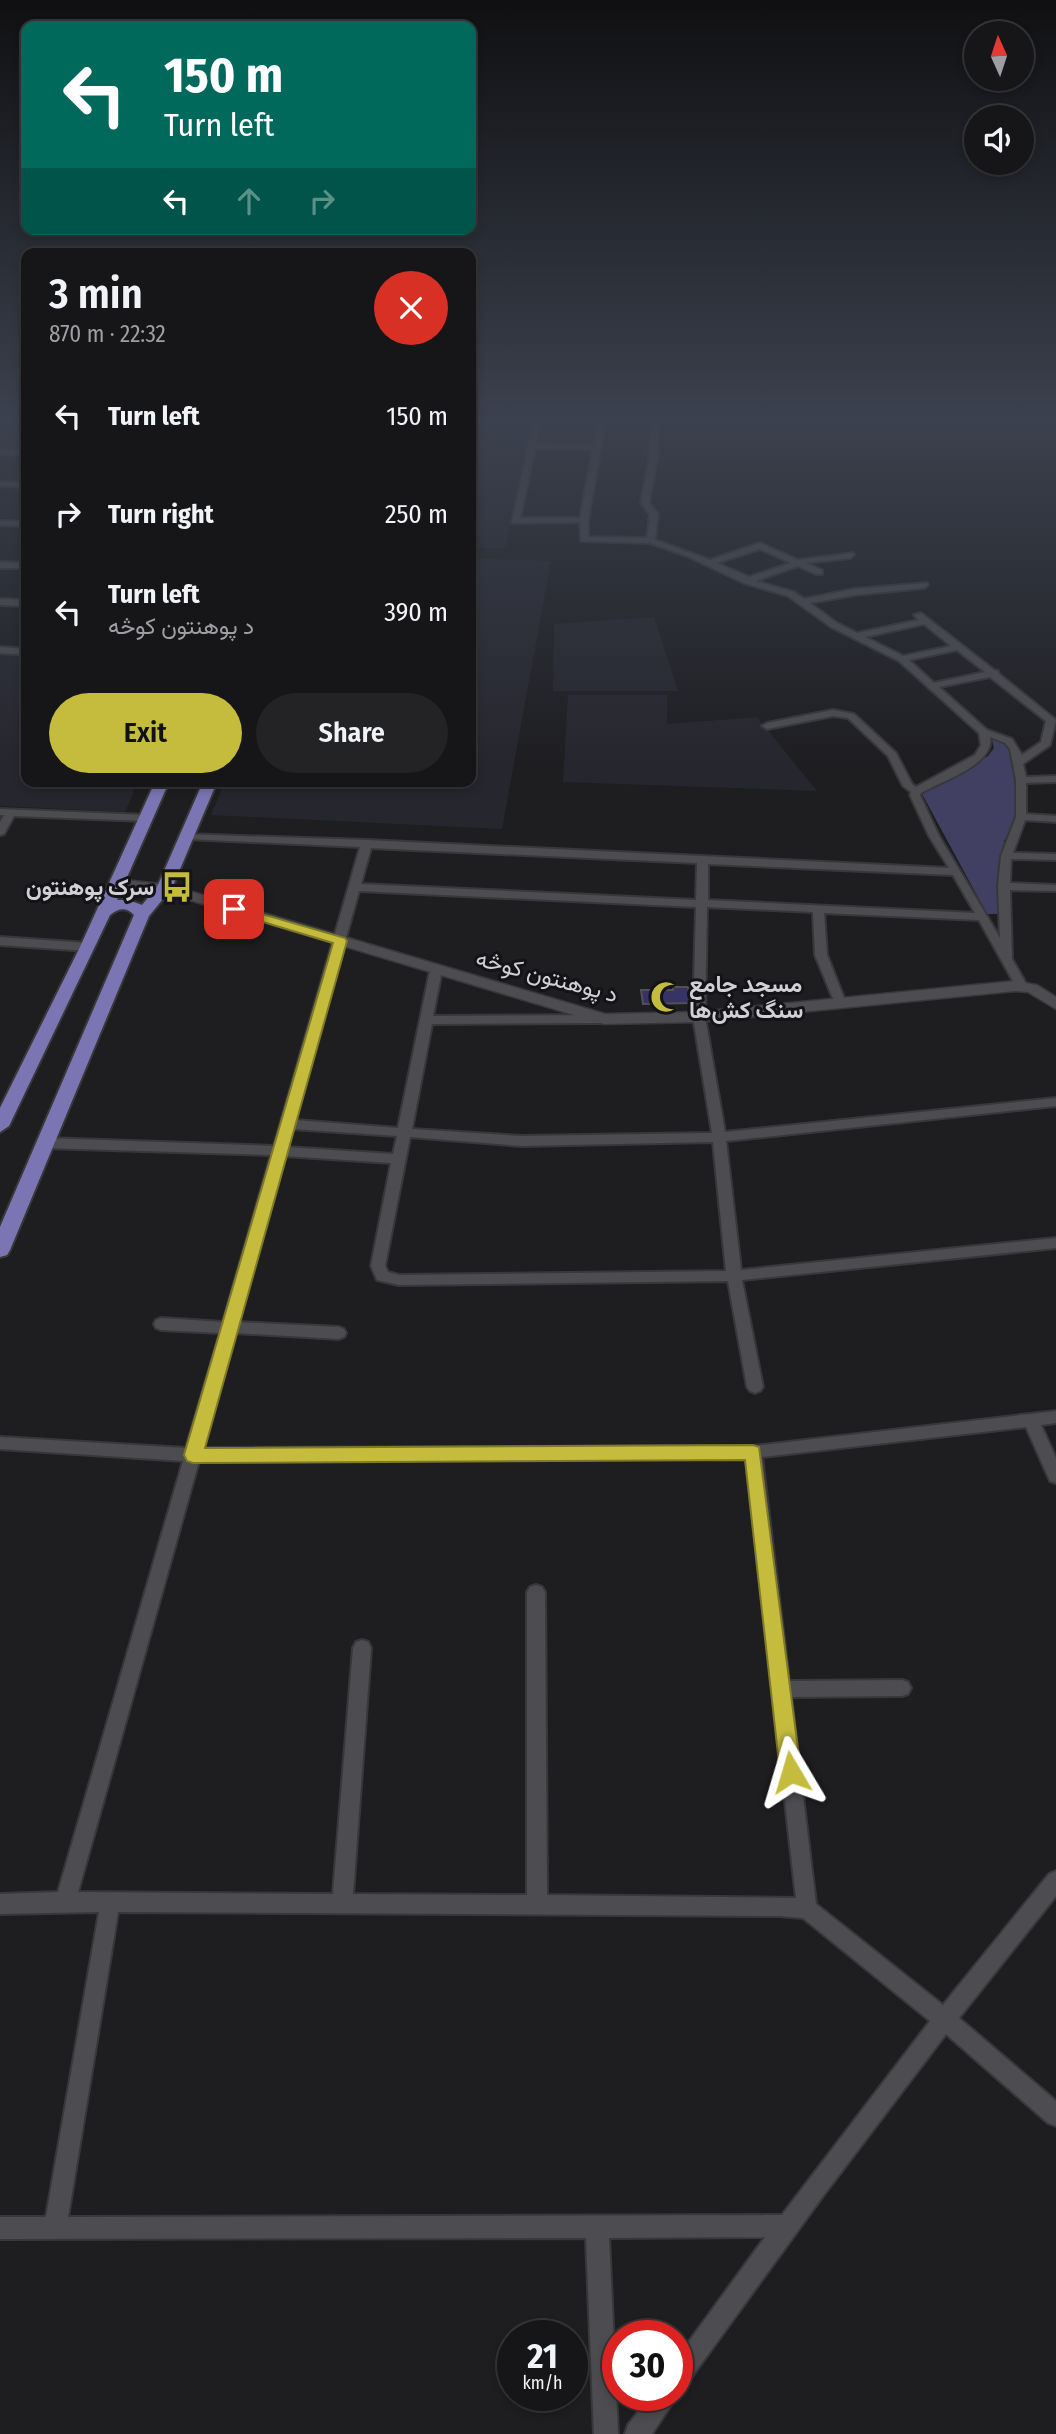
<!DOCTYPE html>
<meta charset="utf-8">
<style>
:root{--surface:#161619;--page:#232326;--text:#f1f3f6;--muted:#9e9fa2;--line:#353538;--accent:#c5bc3d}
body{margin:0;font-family:"Fira Sans Condensed",Vazirmatn,sans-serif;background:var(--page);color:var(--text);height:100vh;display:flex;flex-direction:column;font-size:26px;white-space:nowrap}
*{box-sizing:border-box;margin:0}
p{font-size:23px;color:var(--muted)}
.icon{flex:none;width:38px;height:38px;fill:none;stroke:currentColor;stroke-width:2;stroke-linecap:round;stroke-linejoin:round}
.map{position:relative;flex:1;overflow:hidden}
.panel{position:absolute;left:21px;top:248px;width:455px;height:539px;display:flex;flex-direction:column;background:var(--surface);border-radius:14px;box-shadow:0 4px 10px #0003,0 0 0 2px var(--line)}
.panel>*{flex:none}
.hud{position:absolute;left:21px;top:21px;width:455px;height:214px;border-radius:14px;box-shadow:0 4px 10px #0003,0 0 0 2px var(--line);background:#00695c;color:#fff;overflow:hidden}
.needle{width:46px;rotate:357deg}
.controls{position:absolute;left:964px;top:21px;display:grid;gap:14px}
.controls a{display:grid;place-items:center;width:70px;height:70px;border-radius:50%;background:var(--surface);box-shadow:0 4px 10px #0003,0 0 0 2px var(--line);font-size:35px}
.speed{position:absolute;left:497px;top:2320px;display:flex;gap:14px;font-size:35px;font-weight:700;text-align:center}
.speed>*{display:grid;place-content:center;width:91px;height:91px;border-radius:50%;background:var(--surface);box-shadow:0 4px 10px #0003,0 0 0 2px var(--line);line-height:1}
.speed small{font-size:18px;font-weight:400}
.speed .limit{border:10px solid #d22;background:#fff;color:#111}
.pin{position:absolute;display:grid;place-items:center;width:60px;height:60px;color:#fff;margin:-30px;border-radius:14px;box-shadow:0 4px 10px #0006}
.me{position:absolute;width:77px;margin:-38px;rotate:353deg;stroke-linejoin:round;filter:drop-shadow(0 0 5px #0008)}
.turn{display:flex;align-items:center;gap:24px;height:147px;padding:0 28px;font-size:32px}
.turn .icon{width:91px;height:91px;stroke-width:2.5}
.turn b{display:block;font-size:49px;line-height:60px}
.lanes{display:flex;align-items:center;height:66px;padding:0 28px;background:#0003;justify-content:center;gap:35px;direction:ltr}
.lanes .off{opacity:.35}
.round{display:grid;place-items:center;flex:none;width:74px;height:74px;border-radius:37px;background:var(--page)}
.overview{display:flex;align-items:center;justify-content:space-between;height:119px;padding:0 28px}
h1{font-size:42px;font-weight:600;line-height:52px}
.cta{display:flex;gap:14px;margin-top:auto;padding:14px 28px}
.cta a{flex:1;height:80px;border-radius:42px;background:var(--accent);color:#111;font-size:28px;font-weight:600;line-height:80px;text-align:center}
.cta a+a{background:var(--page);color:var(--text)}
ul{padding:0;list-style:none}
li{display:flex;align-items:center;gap:21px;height:98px;padding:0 28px}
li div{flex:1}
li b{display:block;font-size:26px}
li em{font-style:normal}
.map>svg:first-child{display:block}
</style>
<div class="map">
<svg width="1056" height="2434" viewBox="0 0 1056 2434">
<rect width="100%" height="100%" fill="#1e1e21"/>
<path fill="#26262e" d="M471,424H533L505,548H471Z
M471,558L551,561L502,829L211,815L225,782H471Z
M654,617L678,691H553L554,624Z
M0,653L26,654V782H138L125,812L0,806Z
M568,695H667V724L757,717L817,791L563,782Z"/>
<path fill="#414062" d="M991,736L1012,744L1021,814L1004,841V914H987L921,792L988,756L994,748Z"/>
<path fill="#383365" stroke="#515155" stroke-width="2" d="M673,987H688L691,1003L643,1004L641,990H673Z"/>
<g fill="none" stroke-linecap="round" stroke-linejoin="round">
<defs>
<path id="minor" d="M533,424H540L535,444L594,445L597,424H605L588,520V537L647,538L650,514L641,503L649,459L651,424H658L657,459L649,503L658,514L655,540L710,560L760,543L798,560L853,553L854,555L850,558L806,563L822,570V574H816L798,566L756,581L794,592L804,599L854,589L927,583L928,585L924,588L854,595L810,603L837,623L857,633L919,620L914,615L921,613L994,670L998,671L999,674L1056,720L1050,745L1023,764L1026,777L1056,776V782L1026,783V814L1056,816V822L1025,820L1013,853L1056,854V860L1011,859L1010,883L1056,885V891L1010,890L1012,959L1028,987L1026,990H1018L979,920L824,913L827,955L846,1003L844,1006H836L815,955L813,912L707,907L705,1017L725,1132L1056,1098V1106L726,1141L741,1270L1056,1238V1248L742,1280L763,1387L760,1391L755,1393L750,1391L747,1387L728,1281L399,1285L377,1280L371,1266L391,1163L285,1156L238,1322L339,1327L344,1329L346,1333L344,1337L339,1339L235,1333L202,1448L753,1446L1056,1411V1423L1041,1425L1056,1458V1483L1050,1481L1026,1427L762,1457L789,1681L902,1680L908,1682L911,1688L908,1694L902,1696L791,1697L816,1904L943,2005L1049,1874L1056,1871V1896L959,2018L1056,2101V2126L1048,2123L946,2034L823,2196L685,2386L677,2390V2358L765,2237L609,2238L618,2434H594L586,2238L0,2239V2217H46L99,1912L0,1914V1894L58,1892L183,1461L0,1449V1437L186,1448L220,1333L161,1330L156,1328L154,1324L156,1320L161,1318L223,1322L271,1155L45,1148L38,1143L45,1138L274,1146L360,847L187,839L182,836L183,834L367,840L949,868L929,836L910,795L911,792L903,786L888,756L848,718L833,716L767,729L762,726L767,723L833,710L854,714L896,753L912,784L916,787L975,755L981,745L979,733L899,661L831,627L788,596L744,583L687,556L650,543L581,541L580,522L512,523ZM535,448L593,449L580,518H520ZM760,549L791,563L749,577L717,563ZM924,624L951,646L903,656L865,637ZM957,650L985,672L934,683L909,660ZM990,677L1046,721L1041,742L1022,755L1012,739L987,730L939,687ZM990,737L1005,743L1010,749L1016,780V817L1001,856L998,886L1000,938L939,836L920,795L921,793C941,781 995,765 990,737ZM371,848L697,863L696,900L361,884ZM708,864L953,875L975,913L708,900ZM359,891L696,907L693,1017L712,1133L521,1136L412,1129L432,1024L604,1023L610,1019L604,1015L433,1016L442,970L436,966L430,970L398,1128L295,1120ZM292,1129L397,1136L393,1154L287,1147ZM410,1137L521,1146L713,1142L726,1271L399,1275L388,1272L385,1266ZM746,1458L796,1898L547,1895L545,1592L542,1587L536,1585L530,1587L527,1592V1895L353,1894L371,1648L368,1642L362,1640L356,1642L353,1648L333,1894L78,1892L199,1461ZM118,1912L779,1916L803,1918L930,2021L782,2215L68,2217Z
M0,450L26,451V455L0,454Z
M0,482L26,483V487L0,486Z
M0,521L26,522V526L0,525Z
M0,562L26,563V568H0Z
M0,599L26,600V606L0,605Z
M0,647L26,649V655L0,653Z
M0,809L146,815L151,818L146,821L14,816L4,834L0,835V822L4,815H0Z
M0,937L88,943L94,947L88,951L0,945Z
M650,2396H677L652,2434H625L628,2425Z"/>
<path id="tertiary" d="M116,879L169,885L605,1014L699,1012L1015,981L1037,985L1056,997V1009L1028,992L1015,991L699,1022L604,1024L163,892L111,886V880Z"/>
<path id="primary" d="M155,782H169L117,900H128L142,905L157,887L203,782H217L172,888L149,916L10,1250L7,1255L0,1257V1227L134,915C126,907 119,908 110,915L9,1126L0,1132V1108L80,947Z"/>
</defs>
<use href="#minor" stroke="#38383b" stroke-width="4"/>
<use href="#tertiary" stroke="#38383b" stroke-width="3"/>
<use href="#primary" stroke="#38383b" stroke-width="4"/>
<use href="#minor" fill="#4d4d51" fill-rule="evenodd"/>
<use href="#tertiary" fill="#4d4d51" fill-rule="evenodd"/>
<use href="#primary" fill="#7b76b3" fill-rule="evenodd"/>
</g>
<linearGradient id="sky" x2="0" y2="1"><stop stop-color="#101012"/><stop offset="0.55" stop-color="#3b414e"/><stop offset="1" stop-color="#3b414e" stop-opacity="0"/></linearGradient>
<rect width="1056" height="764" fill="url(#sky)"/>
<path fill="#c5bc3d" stroke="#807a28" stroke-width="2" d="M234,906L345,938L347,941L205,1448L753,1445L759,1447L801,1772L798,1779L791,1782L783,1779L780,1772L745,1460L193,1463L187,1461L184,1455L333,943L230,912V907Z"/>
<defs>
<symbol id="bus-bare" viewBox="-9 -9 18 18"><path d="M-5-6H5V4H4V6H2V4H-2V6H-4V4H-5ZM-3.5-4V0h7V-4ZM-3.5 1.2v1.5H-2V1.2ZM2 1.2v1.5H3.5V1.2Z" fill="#c5bc3d" stroke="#141418" stroke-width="2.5" paint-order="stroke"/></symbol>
<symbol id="mosque-bare" viewBox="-9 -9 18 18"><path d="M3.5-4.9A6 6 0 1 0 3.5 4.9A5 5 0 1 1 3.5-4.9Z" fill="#c5bc3d" stroke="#141418" stroke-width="2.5" paint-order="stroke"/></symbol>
</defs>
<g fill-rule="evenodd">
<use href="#bus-bare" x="155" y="865" width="44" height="44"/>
<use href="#mosque-bare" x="644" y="975" width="44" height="44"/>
</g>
<g text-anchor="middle" stroke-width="6" stroke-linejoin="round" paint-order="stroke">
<g font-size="23" font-weight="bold" fill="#d1d1d3" stroke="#141418" text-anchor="end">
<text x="154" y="895">سرک پوهنتون</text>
<text x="689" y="992" text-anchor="start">مسجد جامع<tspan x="689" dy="26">سنگ کش‌ها</tspan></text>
</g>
<g font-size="23" fill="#d1d1d3" stroke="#141418">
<text transform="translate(547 976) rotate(15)" y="8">د پوهنتون کوڅه</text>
</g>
</g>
</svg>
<div class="controls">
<a><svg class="needle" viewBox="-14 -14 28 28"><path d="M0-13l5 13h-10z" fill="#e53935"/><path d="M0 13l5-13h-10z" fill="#9e9fa2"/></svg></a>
<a><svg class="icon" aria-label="sound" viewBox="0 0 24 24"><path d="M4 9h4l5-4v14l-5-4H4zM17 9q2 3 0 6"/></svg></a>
</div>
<div class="speed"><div>21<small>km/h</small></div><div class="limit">30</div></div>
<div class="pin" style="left:234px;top:909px;background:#d93025"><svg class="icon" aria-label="arrive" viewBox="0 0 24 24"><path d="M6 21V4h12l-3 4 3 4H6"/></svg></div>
<svg class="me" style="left:791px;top:1772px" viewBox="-20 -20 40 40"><path d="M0-17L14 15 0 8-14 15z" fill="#c5bc3d" stroke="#fff" stroke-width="4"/></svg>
<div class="hud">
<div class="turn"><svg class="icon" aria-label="left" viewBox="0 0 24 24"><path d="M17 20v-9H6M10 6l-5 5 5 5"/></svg><div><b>150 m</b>Turn left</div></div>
<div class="lanes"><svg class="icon" aria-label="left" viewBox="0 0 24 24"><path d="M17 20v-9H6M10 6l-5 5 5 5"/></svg><svg class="icon off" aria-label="ahead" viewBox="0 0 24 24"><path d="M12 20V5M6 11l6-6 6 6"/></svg><svg class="icon off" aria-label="right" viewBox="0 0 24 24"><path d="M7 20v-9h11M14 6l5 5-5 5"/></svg></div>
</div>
<section class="panel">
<div class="overview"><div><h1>3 min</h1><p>870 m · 22:32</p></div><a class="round" style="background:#d93025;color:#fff"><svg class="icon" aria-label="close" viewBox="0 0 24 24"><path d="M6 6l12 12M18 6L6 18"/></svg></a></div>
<ul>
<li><svg class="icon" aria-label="left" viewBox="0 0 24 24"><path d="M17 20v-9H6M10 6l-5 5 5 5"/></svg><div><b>Turn left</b></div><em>150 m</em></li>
<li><svg class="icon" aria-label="right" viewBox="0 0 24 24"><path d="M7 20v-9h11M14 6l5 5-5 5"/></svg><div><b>Turn right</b></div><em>250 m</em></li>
<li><svg class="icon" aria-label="left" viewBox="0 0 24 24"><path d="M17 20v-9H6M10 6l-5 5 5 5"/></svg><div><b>Turn left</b><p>د پوهنتون کوڅه</p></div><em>390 m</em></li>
</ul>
<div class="cta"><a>Exit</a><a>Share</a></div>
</section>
</div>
